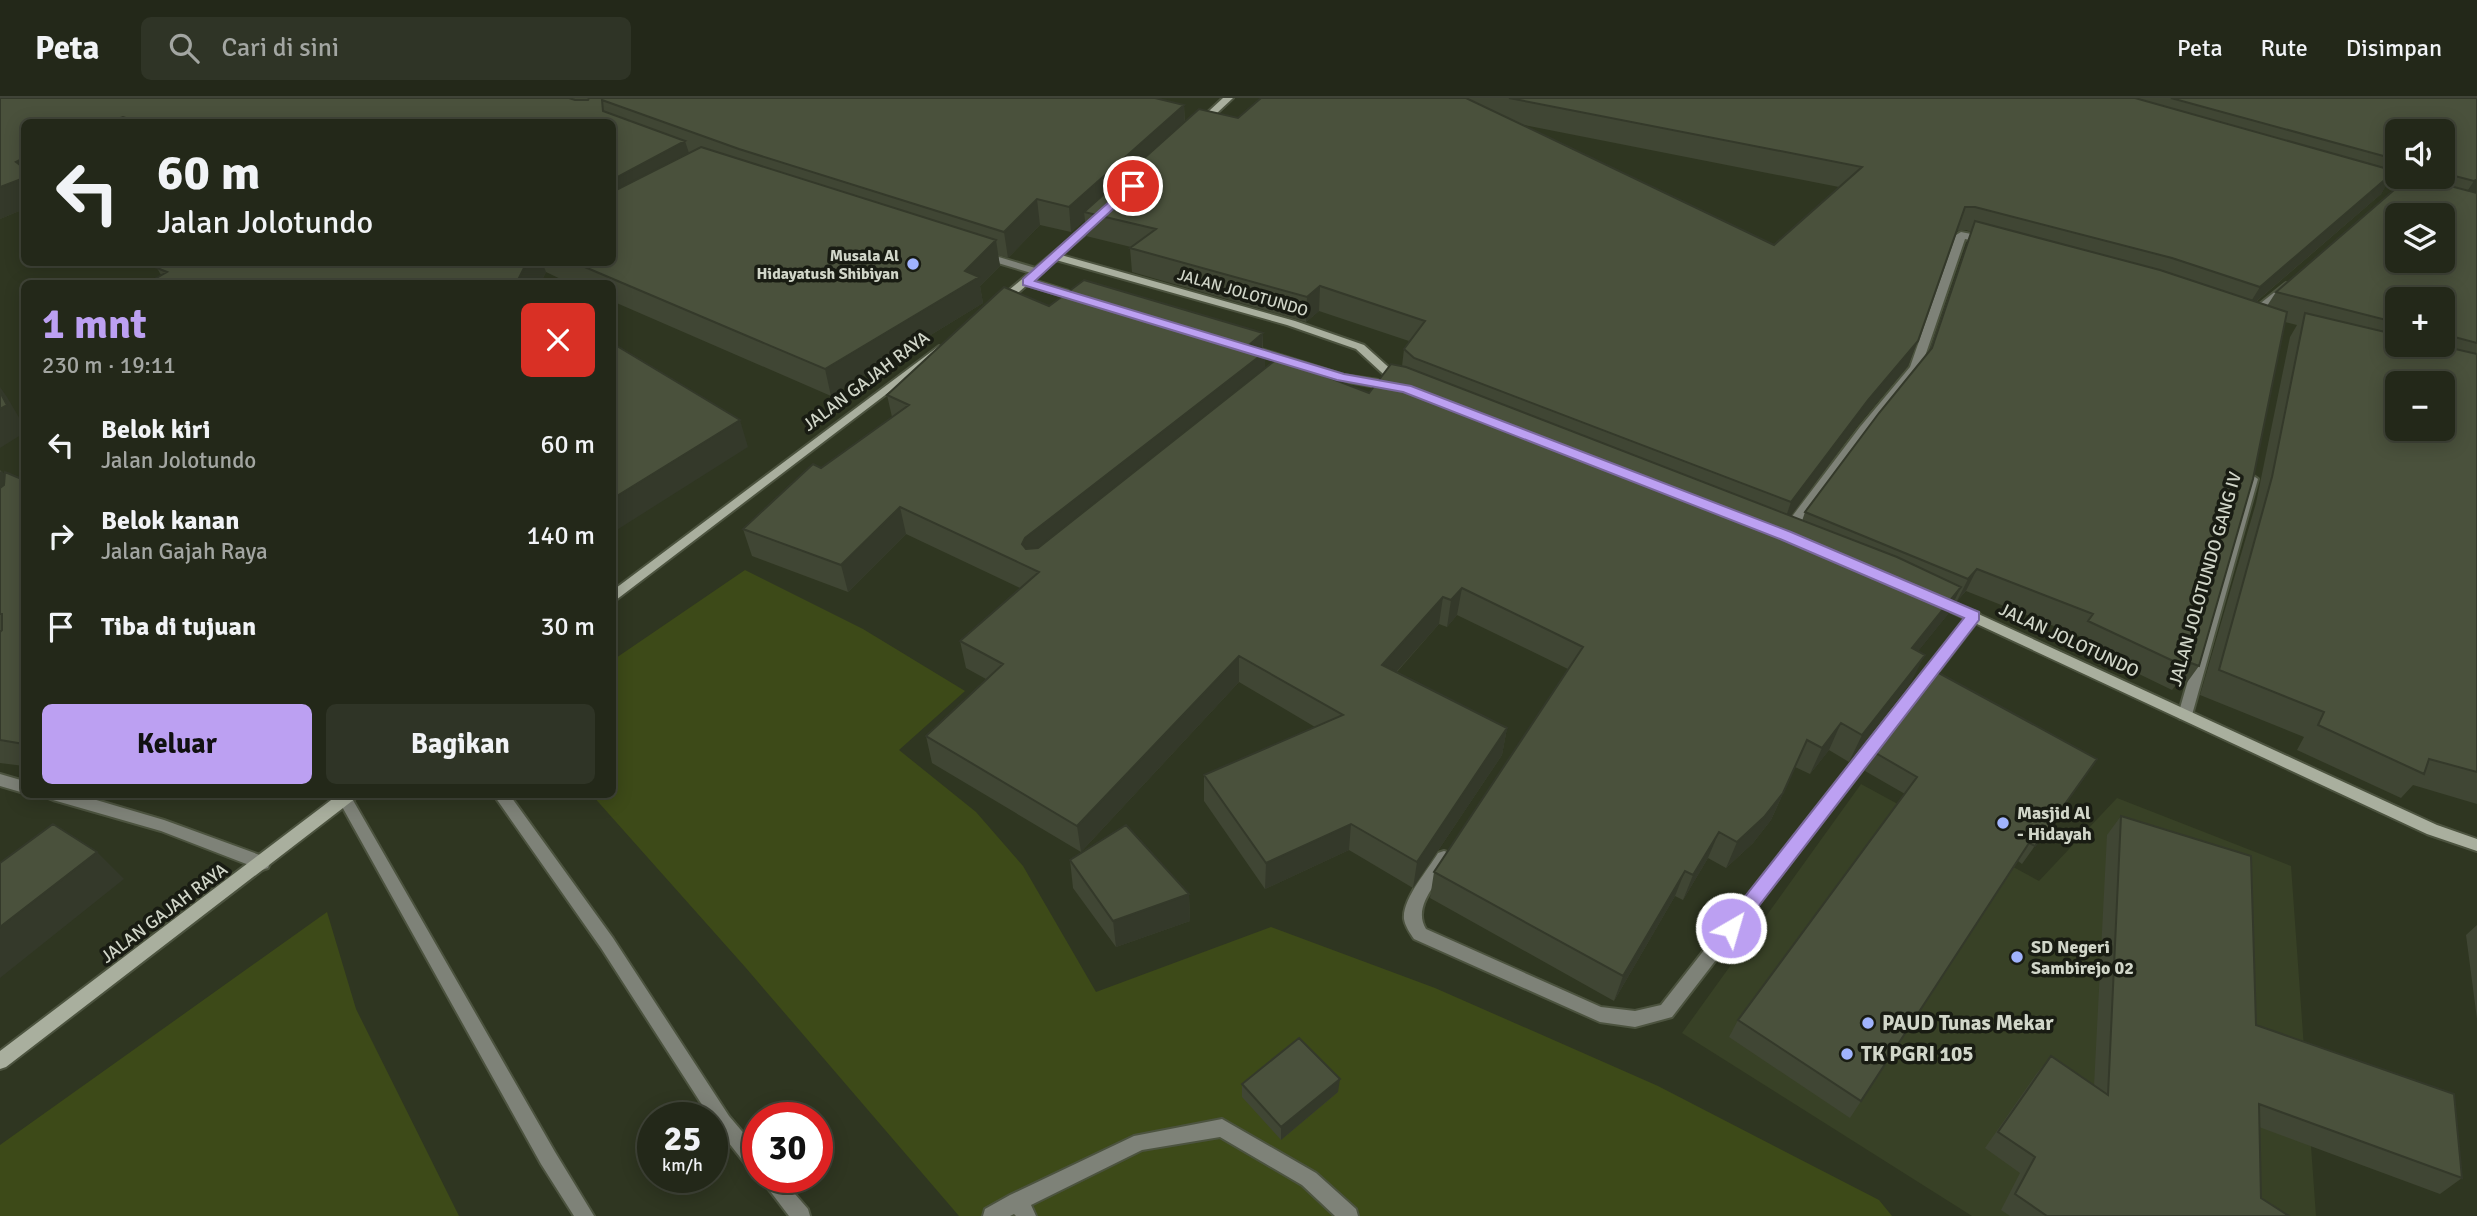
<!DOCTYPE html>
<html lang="id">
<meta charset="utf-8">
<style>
:root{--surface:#232819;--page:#2f3426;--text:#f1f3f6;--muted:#a3a6a2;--line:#404438;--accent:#bca0f2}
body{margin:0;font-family:Signika,sans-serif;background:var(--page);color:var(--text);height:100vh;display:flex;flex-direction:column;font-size:26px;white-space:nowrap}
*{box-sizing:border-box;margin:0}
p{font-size:23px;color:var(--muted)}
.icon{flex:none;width:38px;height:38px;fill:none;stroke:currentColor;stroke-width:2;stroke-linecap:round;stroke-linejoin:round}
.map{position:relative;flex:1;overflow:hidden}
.sheet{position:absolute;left:21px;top:182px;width:595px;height:518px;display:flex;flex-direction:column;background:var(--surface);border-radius:10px;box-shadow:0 4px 18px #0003,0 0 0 2px var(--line)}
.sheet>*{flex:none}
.banner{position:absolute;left:21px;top:21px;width:595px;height:147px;border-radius:10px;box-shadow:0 4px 18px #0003,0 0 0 2px var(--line);background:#232819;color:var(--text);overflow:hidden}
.controls{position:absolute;left:2385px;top:21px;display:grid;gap:14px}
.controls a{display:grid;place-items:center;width:70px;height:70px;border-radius:10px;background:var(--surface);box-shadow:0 4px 18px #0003,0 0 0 2px var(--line);font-size:35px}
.speed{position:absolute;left:637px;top:1004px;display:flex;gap:14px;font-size:35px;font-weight:700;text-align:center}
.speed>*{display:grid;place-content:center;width:91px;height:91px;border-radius:50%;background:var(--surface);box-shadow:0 4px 18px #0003,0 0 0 2px var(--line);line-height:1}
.speed small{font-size:18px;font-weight:400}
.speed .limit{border:10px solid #d22;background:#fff;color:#111}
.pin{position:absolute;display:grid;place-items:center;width:60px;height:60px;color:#fff;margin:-30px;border:4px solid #fff;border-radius:50%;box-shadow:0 2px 7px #0007}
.me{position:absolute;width:77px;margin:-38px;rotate:38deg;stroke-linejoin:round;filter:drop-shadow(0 0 5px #0008)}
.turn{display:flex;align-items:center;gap:24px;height:147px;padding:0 21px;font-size:32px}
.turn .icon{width:91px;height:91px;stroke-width:2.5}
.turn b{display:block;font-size:49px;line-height:60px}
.round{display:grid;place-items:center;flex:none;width:74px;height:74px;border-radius:10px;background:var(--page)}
.headline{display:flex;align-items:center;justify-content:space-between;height:119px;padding:0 21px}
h1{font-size:42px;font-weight:800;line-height:52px;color:var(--accent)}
.action{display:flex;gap:14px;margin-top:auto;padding:14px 21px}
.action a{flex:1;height:80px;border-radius:10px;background:var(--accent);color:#111;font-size:28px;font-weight:800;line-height:80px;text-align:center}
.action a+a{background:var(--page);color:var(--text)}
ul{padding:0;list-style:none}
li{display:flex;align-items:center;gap:21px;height:91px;padding:0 21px}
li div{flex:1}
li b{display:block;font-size:26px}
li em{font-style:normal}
header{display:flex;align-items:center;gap:42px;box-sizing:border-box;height:98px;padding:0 35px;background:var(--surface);border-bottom:2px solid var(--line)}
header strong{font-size:33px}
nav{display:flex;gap:38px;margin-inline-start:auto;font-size:24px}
.search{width:490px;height:63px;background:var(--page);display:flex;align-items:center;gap:18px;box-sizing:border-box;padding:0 24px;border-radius:10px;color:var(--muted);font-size:26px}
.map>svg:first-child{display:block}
</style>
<header>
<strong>Peta</strong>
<div class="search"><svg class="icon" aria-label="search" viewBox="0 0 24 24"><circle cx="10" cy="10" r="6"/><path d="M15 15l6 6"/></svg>Cari di sini</div>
<nav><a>Peta</a><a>Rute</a><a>Disimpan</a></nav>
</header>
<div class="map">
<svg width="2477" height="1118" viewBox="0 0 2477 1118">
<rect width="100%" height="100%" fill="#2f3621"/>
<path fill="#384126" d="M1861,686L2039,783L2117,700L2291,768L2316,1118H1972L1682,935Z"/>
<path fill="#3d4a18" d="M745,472L863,531L965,593L899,652L976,714L1023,768L1096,894L1271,829L1435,890L1658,988L1879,1102L1892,1118H959L746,870L592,697L612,696L613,562Z
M327,814L356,911L459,1118H0V1047Z"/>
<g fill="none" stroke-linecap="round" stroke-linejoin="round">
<defs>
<path id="service" d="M493,696H509L613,840L729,1018L758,1052V1076L751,1073L717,1030L601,850Z
M340,697H350L555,1054L594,1118H574L541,1066L340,705L337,701Z
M1222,1021L1316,1075L1356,1111L1358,1118H1335L1302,1087L1220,1039L1142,1052L1031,1107L1036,1118H1016L1014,1116L1010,1118H983L985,1111L1010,1097L1134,1038Z
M760,1080H781L808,1111L810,1118H789Z"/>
<path id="minor" d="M1961,134L1992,140L1993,142L1988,145L1965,141L1921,270L1868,335L1791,439H1781L1780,436L1781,433L1860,329L1910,269L1956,137Z
M982,154L1042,172L1043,174L1038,177L978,159L977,157Z
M2286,185L2291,188L2290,190L2255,220H2247V216Z
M2252,377L2258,381L2192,617L2190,621H2180L2178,617L2246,381Z
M1974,513L1979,515L1981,518L1979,521L1672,919L1635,929L1600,924L1414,841C1410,835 1405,828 1404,821C1402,801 1428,772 1438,755L1444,753L1450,755L1452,760C1441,782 1411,807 1426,831L1601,909L1635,913L1661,907L1969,515Z
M0,676L24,683V695L0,688Z
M46,696H76L164,722L268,760L270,765L268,770L262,772L161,733L53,702L48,700Z"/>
<path id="secondary" d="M1223,0H1233L1201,30H1195V26Z
M1098,117L1102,118V122L1061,157L1295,223L1364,247L1406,285L1394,292L1342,283L1244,252L1242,250L1248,247L1344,277L1392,284L1356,251L1287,227L1056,162L1033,182L1088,199V203H1080L1027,187L1004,207H996V203Z
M939,248L945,251L943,253L612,505V493Z
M1937,497L2437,727L2477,741V753L2427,736L1932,505L1930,502Z
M339,696H358L356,700L6,969L0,971V953Z"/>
</defs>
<use href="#service" stroke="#4c533f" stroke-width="4"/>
<use href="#minor" stroke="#4c533f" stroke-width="4"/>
<use href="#secondary" stroke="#4c533f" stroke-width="4"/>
<use href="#service" fill="#7e8278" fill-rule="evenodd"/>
<use href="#minor" fill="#7e8278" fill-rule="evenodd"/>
<use href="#secondary" fill="#a9af9e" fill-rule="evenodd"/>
</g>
<path fill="#404634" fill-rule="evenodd" d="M0,0H1155L1184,7L1185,24L1238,20L1261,0H2477V94L2475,95H2477V706L2413,687L2401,700L2297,652L2304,639L2200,597L2256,405L2290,239L2297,227L2285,224L2199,568L2183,590L2176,587L2172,592L2075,545L2079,538L1966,493L1957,503L1954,502L1948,516L1918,553L1911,584L1849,664L1829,652L1810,676L1795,669L1771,722L1753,745L1726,770L1708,760L1683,802L1675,798L1614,903L1430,800L1434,774L1568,571L1457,517L1447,529L1439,526L1397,574L1507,630L1502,657L1413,790L1349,752L1265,791L1204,703V677L1315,629L1239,584L1081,754L932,665L926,638L986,581L966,570L960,543L1020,490L906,436L848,494L752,458L743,431L821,370L892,319L887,297L1049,208L1263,235V253L1265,254V270L1369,295L1402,268L1404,251L1409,243L1319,213L1306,224L1132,174L1130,150L1131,149L1086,138L1085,122L1071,134L1040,127L1008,160L998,157L1000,168L980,188L983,205L831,298L612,203V186H571L546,174L540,186H146L161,177L157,170L167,164H612V24H24V111L0,121ZM1519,26L1839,89L1774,147ZM2398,33H2443V79H2398ZM2386,87L2396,90L2276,194L2267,208L2256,204L2381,96ZM1966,132L1971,134L1929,253L1805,414L1802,423L1791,418L1858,327L1908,268L1957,133ZM2398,201H2443V247H2398Z
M0,372L5,377L24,382V668L0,665Z
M1874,654L2097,661L2022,766L2018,763L1850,1020L1729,939L1738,922L1905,696L1865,673Z
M2121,718L2256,927L2462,1080L2440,1096L2259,1029L2261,1100L2289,1118H2010L2001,1112L2020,1075L1985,1050L2037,975L2051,958L2094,988L2107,737Z
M1070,762L1189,796L1190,823L1116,849L1073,790Z
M2477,827V921L2466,837Z
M1242,986L1338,994L1281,1042L1242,999Z"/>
<path fill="#34392a" d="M1184,7L1185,31L1084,114L1085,122L1071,134L1069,109Z
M123,19L126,24H109Z
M685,43L693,67L612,112V82Z
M24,60V77L16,64Z
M2395,73L2381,96L2245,213L2260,189Z
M24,80V111L0,121V89Z
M2477,81V94L2458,107L2474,83Z
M1037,101L1040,127L1008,160L1004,134Z
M996,142L1000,168L980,188L983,205L831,298L825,271L965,173Z
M527,164H542L546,174L540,186H516Z
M1320,188L1319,213L1306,224L1307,199Z
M1263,235L1262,256L1265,254V281L1028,468L1022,446L1025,440Z
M1918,243L1908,268L1858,327L1782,430L1791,404L1868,302Z
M0,289L7,299L24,328V335L0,350Z
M740,322L748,349L612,435V401Z
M2,373L23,400L0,415V374Z
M900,409L906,436L848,494L841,467Z
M1977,471L1966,493L1957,503L1968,481Z
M1961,489L1948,516L1899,577L1912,550Z
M1462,490L1457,517L1447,529L1451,502Z
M1443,499L1439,526L1379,593L1382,567Z
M1925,557L1911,584L1849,664L1862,637Z
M1239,558V584L1081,754L1077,728Z
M1841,625L1829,652L1810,676L1822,650Z
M1507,630L1502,657L1413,790L1417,764Z
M1807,642L1771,722L1753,745L1726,770L1737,744Z
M2097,661L2085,679L2022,766L2035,748Z
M1351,726L1349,752L1265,791L1266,765Z
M1719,734L1708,760L1683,802L1693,777Z
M97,754L124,781L0,880V829Z
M1685,773L1675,798L1614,903L1623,878Z
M1189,796L1190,823L1116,849L1113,823Z
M1340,981L1338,994L1281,1042V1029Z"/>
<path fill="#4a513c" stroke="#34392a" stroke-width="2" fill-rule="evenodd" d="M0,0H569L575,2H588L589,0H1155L1184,7L1069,109L1037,101L1004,134L739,51L602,2L603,13L685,43L612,82V24H138L123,19L109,24H24V60L16,64L24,70V80L0,89Z
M1261,0H1466L1774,147L1862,69L1509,0H2135L2395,73L2260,189L2172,160L1975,109H1965L1918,243L1868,302L1791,404L1414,260L1404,251L1425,223L1320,188L1307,199L1130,150L1156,131L1084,114L1199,11L1238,20Z
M2171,0H2477V81L2474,83L2443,75V33H2398V62Z
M701,49L996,142L965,173L979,179L825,271L573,164H612V94Z
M2409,79H2416L2477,95V245L2443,236V201H2398V225L2276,194ZM2398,117H2443V163H2398Z
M1975,123L2160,172L2287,214L2253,381L2199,568L2191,565L2188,570L2088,523L2093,516L1977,471L1968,481L1805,414L1879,315L1932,250Z
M167,164H527L516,186H146L167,174L157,170Z
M1084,182L1263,235L1248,248L1265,254L1025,440L1022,446L1026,451L1038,450L1278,260L1369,295L1391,266L1406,269L1897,459L1961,489L1912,550L1925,557L1862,637L1841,625L1822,650L1807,642L1783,695L1764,719L1737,744L1719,734L1693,777L1685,773L1623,878L1434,774L1583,549L1462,490L1451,502L1443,499L1382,567L1507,630L1417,764L1351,726L1266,765L1204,677L1343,617L1239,558L1077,728L926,638L1003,566L960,543L1039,474L900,409L841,467L743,431L813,366L821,370L909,307L887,297L1004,189L1049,208Z
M2305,215L2398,237V247H2438L2477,256V674L2429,661L2424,676L2318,627L2324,614L2219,572L2272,379ZM2398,285H2443V331H2398Z
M612,245L740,322L612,401Z
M0,294L7,307L0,311Z
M5,374L24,382V646L0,642V534L2,532V516H0V390L4,387Z
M1937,574L2097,661L2035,748L2029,745L1861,1003L1738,922L1917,679L1874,654Z
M2121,718L2251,758L2256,927L2454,996L2462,1080L2259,1006L2261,1100L2289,1118H2047L2015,1096L2035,1059L1998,1034L2051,958L2108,997Z
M53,726L97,754L0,829V765Z
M1126,727L1189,796L1113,823L1070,762Z
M1299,940L1340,981L1281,1029L1242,986Z"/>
<path fill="#bca0f2" stroke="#7a689d" stroke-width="2" d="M1129,86L1138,88L1035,183L1344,276L1411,288L1791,434L1979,514V522L1738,835H1725L1722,830L1725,824L1964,520L1780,441L1403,294L1337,282L1023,187V181Z"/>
<g fill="#a0b3fd" stroke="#191c13" stroke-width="2.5">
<circle cx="913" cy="166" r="7"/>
<circle cx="2003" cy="725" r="7"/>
<circle cx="2017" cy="859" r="7"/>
<circle cx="1868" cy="925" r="7"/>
<circle cx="1847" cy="956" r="7"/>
</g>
<g text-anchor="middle" stroke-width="7" stroke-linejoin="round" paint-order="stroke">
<g font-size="16" font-weight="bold" fill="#d1d6c9" stroke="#191c13" text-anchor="end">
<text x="899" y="163">Musala Al<tspan x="899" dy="18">Hidayatush Shibiyan</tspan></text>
</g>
<g font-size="16" fill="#d1d6c9" stroke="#191c13">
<text transform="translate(1243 194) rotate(16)" y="6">JALAN JOLOTUNDO</text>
</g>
<g font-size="18" fill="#d1d6c9" stroke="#191c13">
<text transform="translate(866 283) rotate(-37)" y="6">JALAN GAJAH RAYA</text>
<text transform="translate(2205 481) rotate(-74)" y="6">JALAN JOLOTUNDO GANG IV</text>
<text transform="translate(2069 542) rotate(25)" y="6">JALAN JOLOTUNDO</text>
<text transform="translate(164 815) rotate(-37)" y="6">JALAN GAJAH RAYA</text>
</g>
<g font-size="18" font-weight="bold" fill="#d1d6c9" stroke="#191c13" text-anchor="start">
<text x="2017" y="721">Masjid Al<tspan x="2017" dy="21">- Hidayah</tspan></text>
<text x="2031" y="855">SD Negeri<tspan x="2031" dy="21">Sambirejo 02</tspan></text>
</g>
<g font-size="21" font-weight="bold" fill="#d1d6c9" stroke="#191c13" text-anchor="start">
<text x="1882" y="932">PAUD Tunas Mekar</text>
<text x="1861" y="963">TK PGRI 105</text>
</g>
</g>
</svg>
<div class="controls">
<a><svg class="icon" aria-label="sound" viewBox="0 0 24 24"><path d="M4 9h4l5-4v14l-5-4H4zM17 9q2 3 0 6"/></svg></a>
<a><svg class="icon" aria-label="layers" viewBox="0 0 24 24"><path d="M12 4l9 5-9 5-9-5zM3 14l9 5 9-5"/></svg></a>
<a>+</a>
<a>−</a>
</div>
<div class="speed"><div>25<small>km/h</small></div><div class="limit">30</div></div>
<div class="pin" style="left:1133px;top:88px;background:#d93025"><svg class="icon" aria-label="arrive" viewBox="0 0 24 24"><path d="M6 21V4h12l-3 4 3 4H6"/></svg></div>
<svg class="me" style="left:1731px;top:830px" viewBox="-20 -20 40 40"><circle r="17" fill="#bca0f2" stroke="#fff" stroke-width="3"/><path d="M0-11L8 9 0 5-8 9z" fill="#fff"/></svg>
<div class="banner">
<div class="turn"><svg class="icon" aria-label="left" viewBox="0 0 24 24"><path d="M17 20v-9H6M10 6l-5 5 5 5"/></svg><div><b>60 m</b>Jalan Jolotundo</div></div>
</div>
<section class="sheet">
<div class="headline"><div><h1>1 mnt</h1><p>230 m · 19:11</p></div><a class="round" style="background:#d93025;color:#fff"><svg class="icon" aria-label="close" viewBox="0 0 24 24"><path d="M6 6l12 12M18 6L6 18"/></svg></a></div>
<ul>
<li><svg class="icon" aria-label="left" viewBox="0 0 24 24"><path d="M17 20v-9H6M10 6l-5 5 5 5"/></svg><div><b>Belok kiri</b><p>Jalan Jolotundo</p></div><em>60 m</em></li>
<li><svg class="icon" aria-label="right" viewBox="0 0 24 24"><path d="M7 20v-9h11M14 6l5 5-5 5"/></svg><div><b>Belok kanan</b><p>Jalan Gajah Raya</p></div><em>140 m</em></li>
<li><svg class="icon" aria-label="arrive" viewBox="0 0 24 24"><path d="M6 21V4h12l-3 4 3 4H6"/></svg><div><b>Tiba di tujuan</b></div><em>30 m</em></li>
</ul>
<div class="action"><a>Keluar</a><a>Bagikan</a></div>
</section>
</div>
